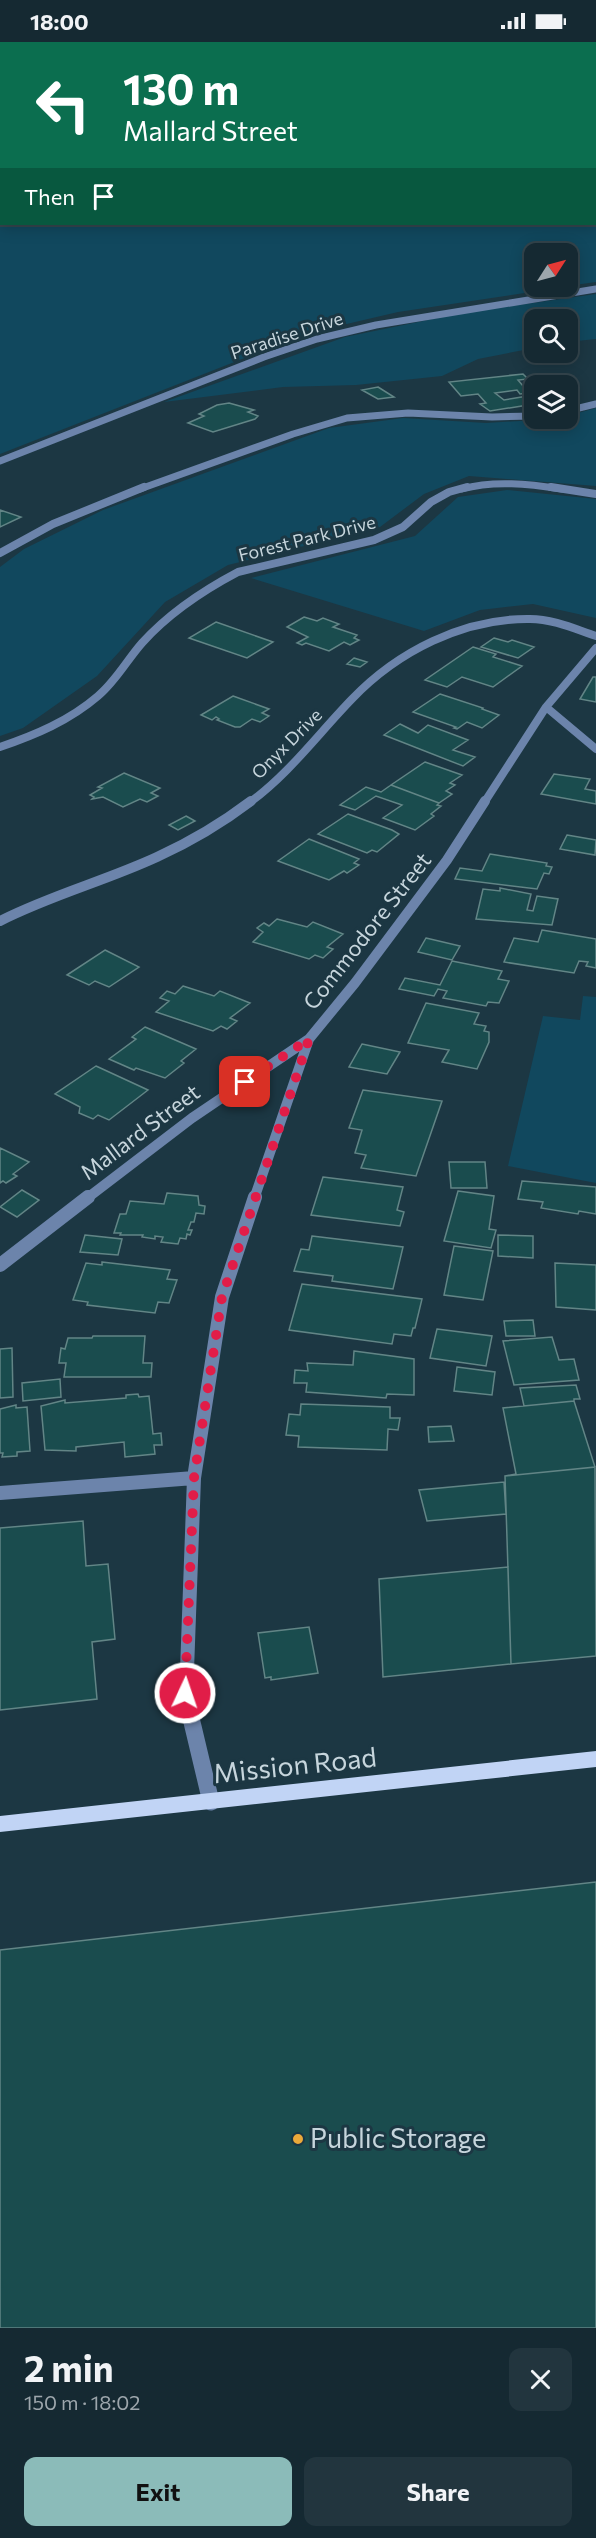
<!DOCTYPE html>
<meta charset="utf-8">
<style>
:root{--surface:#152932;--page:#22353e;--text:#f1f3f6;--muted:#9da6ac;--line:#34454d;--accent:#8bbbb9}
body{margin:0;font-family:Commissioner,sans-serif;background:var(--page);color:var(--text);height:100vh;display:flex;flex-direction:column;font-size:22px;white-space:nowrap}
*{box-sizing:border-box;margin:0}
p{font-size:20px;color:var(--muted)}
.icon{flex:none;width:33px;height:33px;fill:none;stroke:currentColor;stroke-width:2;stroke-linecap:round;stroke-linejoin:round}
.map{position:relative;height:2286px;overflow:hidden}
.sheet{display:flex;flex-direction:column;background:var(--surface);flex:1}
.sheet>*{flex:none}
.banner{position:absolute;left:0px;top:0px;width:597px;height:183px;box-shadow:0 3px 15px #0003,0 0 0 2px var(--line);background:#0b6e4f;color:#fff;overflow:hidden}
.needle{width:39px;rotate:54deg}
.tools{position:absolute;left:524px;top:201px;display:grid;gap:12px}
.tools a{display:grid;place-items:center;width:54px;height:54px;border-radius:12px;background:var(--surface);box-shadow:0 3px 15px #0003,0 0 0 2px var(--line);font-size:30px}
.pin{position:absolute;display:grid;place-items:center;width:51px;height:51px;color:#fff;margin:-26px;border-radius:12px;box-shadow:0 3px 9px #0006}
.me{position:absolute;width:66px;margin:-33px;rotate:3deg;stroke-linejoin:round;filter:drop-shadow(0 0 4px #0008)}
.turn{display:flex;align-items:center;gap:21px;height:126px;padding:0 24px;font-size:27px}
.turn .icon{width:78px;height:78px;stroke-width:2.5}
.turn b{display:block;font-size:42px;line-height:51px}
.then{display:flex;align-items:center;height:57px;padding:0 24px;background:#0003;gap:12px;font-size:22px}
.round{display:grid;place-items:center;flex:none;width:63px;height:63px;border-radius:12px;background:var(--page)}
.overview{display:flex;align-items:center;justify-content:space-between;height:102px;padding:0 24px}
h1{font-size:36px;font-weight:700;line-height:45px}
.action{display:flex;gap:12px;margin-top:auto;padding:12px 24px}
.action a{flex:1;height:69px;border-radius:12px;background:var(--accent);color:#111;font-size:24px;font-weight:700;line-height:69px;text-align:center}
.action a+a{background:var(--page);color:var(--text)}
.status{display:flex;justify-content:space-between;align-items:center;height:42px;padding:0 30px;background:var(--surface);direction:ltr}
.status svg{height:16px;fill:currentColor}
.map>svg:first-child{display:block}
</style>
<div class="status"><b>18:00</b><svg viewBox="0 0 49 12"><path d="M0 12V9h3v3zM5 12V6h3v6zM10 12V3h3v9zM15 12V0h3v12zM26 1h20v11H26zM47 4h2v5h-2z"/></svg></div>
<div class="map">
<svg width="596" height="2286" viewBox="0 0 596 2286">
<rect width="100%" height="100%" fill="#1c3743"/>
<path fill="#11485e" d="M596,52V240L567,244V212H534V244L564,245L398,270L308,291L0,412V109L2,182H596Z
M596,252V297L567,300V278H534V306L478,317L442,334L356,343L283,345L164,360L345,295L462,271Z
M596,366V444L469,434L424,452L380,485L228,523L165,560L97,634L23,686L0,694V525L24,507L103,468L329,386L403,376L486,381L567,376V374Z
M507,448L596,457V576L533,562L480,568L424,589L251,536L415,494L458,455Z
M583,954L596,955V1141L508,1124L543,974L580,978Z"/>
<path fill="#1a4c4e" stroke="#628586" stroke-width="1.5" d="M523,332L528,337L518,338L529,351L520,352L517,348L495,351L504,358L534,353V362L490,369L480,362L486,361L478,352L461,354L449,340Z
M378,345L394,355L378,357L362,348Z
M229,361L254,368L248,370L258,374L255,377L213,390L188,381L204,374L199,372L217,363Z
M0,468L21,475L0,485Z
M304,575L317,579L323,576L339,582L333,585L357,593L354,596L359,598L350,603L344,600L329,609L306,601L302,603L297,601L308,595L287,585Z
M216,580L273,600L247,616L189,596Z
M494,596L508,600L512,598L534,605L518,616L481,605Z
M473,605L496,612L493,615L522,624L493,645L462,635L447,645L425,638Z
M354,616L367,620L360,625L347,622Z
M593,635H596V660L580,657Z
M440,652L483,666L482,667L499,673L482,686L467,680L457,687L454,686L456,685L413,670Z
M233,654L269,667L262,671L269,674L260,680L252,677L240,685H235L217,678L219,677L216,675L212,678L201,673Z
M400,682L418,691L428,683L468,698L453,708L475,715L463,724L384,693Z
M425,720L462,733L450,741L455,743L446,749L452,752L439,761L391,743Z
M124,731L160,746L151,751L158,754L147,760L140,757L123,765L103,755L92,757L94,755L90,753L102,746L98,745Z
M554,732L590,737L585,747L596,749V762L541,752Z
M391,743L439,761L437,763L441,764L431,772L434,774L415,788L383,776L402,763L376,754L355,768L340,763L366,745L381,750Z
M348,772L392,788L399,792L377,810L372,808L367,811L318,792Z
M186,774L195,779L178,788L169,783Z
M567,793L596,798L595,813L560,807Z
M309,797L359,817L354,821L359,823L347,831L344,829L329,838L278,819Z
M490,812L547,821L546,824L552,825L549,832L544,831L537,847L455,837L460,826L482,829Z
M500,846L531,852L527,868L533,869L537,854L558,857L552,883L476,877L483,847L500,849Z
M277,877L307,885L313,880L343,892L327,905L333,907L323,916L315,913L309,917L253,900L263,890L257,886L264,881L269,884Z
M542,888L596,897V926L586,924L588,920L579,919L574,931L504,920L514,896L538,900Z
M426,896L460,904L452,918L418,910Z
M105,908L139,925L109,945L95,939L89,943L67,933Z
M452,919L502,929L498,937L509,939L499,961L488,960L486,964L443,956L447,949L438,947L434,954L399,947L405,936L440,943Z
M183,944L214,954L220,949L250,961L230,976L237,979L227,987L221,984L213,989L156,970L169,959L160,956L167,949L175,952Z
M426,961L479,971L474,982L486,984L484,989L489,990V1000L477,1027L442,1020L449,1008L408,1001Z
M145,985L196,1007L181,1019L184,1021L165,1036L136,1026L134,1028L109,1017L136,997L132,995Z
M362,1002L400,1010L387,1032L349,1025Z
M96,1024L148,1048L109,1078L98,1073L93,1077L79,1071L80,1065L55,1052Z
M363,1048L442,1059L416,1134L361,1126L366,1113L355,1111L362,1088L349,1086Z
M0,1106L29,1120L13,1132L17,1134L6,1141L3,1139L0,1141Z
M449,1120H485L487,1146H451Z
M323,1135L403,1145L397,1168L404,1170L400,1184L311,1173Z
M522,1139L596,1145V1172L579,1169L578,1172L541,1166L543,1160L518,1157Z
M22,1148L39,1158L17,1175L0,1165Z
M458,1149L494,1154L489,1187L496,1188L491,1206L444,1199Z
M167,1151L198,1154L199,1163L205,1164L204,1172L196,1171L194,1180H191L188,1188H192L190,1193L187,1192L186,1197L180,1196L178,1202L161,1200L163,1195L155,1194V1197L142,1195L143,1193H120L121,1191H114L120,1172H126L130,1159L164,1162Z
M85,1193L122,1197L118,1213L80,1210Z
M498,1193L533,1194V1216L498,1214Z
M312,1194L403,1205L393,1247L332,1239L333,1234L294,1229L301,1207L309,1208Z
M454,1204L493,1209L483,1258L444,1253Z
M102,1220L170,1228L167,1237L177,1238L169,1261L158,1260L155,1271L87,1263L88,1260L73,1258L86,1221L102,1223Z
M555,1221L596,1223V1268L556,1265Z
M302,1242L422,1257L415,1286H413L411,1294L394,1292L392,1302L289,1288Z
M533,1278L535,1294H506L504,1279Z
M437,1287L492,1294L486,1324L430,1316Z
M93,1294H145L143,1321H152L151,1335H64L66,1321H59L61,1306L65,1307L68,1296H92Z
M552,1295L559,1318L574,1317L579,1338L514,1343L503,1299Z
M12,1306L13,1355L0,1356V1307Z
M354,1309L414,1317V1353L387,1352L386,1356L306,1350L307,1341H294L295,1328L308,1329L307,1321L353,1323Z
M457,1325L495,1330L492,1353L454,1349Z
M60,1337L61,1355L23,1359L22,1341Z
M576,1343L580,1357H574V1359L524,1364L520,1346Z
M138,1352L139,1355L149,1354L153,1392L161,1391L162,1403H154L155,1412L125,1415L124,1400L76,1405V1409L45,1408L41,1364L65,1358V1361L126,1356V1353Z
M574,1359L595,1425L505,1434L516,1432L503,1366Z
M301,1362L390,1365V1376H400L398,1388L388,1387L387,1408L298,1405L299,1394L286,1393L289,1372L300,1373Z
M16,1363V1366L27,1365L30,1409L17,1410V1414L2,1415L3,1411H0V1367Z
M451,1384L454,1399L429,1400L428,1385Z
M595,1425L596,1614L511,1622L505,1434Z
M504,1440L506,1472L427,1479L419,1448Z
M83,1479L86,1524L108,1522L115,1597L92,1600L97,1657L0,1668V1486Z
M508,1525L511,1622L383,1635L379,1537Z
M309,1585L318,1631L271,1638V1635L265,1636L258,1591Z
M596,1840V2286H0V1908Z"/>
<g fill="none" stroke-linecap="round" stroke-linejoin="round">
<path stroke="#6c84ab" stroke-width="5" d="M446,0L451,2
M407,2L415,0"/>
<path stroke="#6c84ab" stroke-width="7" d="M567,369L596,362
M0,419L264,315L317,297L376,283L596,247
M140,447L293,392L347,376L408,371L492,375L534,374
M462,447C494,438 529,442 562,447"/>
<path stroke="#6c84ab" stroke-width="8" d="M551,445L596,452
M0,511L53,482L144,445
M546,665L596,707
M0,705C35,693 69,679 98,654C116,639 127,618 142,601C169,571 202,549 238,530L374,498L403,485L431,460L449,450L467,445
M249,761C289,732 318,692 352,657C397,610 463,576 530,577C553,577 575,587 596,594
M484,761L546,665L596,606"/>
<path stroke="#6c84ab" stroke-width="10" d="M0,879C51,853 105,839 157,815C190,800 222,781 251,759
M86,1157L192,1076L309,997
M254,1157L309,997L355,941L447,818L485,759"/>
<path stroke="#6c84ab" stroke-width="14" d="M0,1223L88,1155
M0,1451L194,1436
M186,1656L194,1436L222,1255L255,1155"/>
<path stroke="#6c84ab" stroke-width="17" d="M186,1655L211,1760"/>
<path fill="#c1d4f5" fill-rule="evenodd" d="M596,1709V1725L0,1790V1774Z"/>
</g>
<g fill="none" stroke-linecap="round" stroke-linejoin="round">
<path stroke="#e11d48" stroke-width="10" stroke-dasharray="0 18" d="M185,1651L194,1436L222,1255L309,997L245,1040"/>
</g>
<circle fill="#eba93a" stroke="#1c3743" stroke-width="2" cx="298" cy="2097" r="6"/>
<g text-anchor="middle" stroke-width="6" stroke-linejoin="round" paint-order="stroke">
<g font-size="18" fill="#c6d5dc" stroke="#1c3743">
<text transform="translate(287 294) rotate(-18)" y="6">Paradise Drive</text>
<text transform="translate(307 497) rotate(-14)" y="6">Forest Park Drive</text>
<text transform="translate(287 702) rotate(-45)" y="6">Onyx Drive</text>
</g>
<g font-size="22" fill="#c6d5dc" stroke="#1c3743">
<text transform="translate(367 889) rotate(-52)" y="8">Commodore Street</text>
<text transform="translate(140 1090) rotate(-37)" y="8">Mallard Street</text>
</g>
<g font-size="27" fill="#c6d5dc" stroke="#1c3743">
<text transform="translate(295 1724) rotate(-6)" y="9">Mission Road</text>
</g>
<g font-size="27" fill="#c6d5dc" stroke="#1c3743" text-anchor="start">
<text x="310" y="2106">Public Storage</text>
</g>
</g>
</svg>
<div class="tools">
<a><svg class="needle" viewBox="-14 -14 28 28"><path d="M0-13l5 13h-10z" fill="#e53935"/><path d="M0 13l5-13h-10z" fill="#9da6ac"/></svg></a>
<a><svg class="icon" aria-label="search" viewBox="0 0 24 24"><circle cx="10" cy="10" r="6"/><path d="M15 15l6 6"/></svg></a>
<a><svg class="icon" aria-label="layers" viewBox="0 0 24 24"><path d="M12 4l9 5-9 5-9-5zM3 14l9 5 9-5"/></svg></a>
</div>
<div class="pin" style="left:245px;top:1040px;background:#d93025"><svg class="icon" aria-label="arrive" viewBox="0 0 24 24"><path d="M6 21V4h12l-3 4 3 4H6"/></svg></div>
<svg class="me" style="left:185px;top:1651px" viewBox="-20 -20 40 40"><circle r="17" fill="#e11d48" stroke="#fff" stroke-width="3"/><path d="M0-11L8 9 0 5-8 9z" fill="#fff"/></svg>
<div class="banner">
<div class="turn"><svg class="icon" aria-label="left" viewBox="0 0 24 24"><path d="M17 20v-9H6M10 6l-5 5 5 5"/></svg><div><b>130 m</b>Mallard Street</div></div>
<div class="then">Then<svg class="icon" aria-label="arrive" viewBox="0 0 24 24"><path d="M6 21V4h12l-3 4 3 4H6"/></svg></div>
</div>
</div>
<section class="sheet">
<div class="overview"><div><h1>2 min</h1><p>150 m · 18:02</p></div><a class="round"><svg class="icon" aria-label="close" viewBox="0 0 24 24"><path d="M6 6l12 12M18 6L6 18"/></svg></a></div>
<div class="action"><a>Exit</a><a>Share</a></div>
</section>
